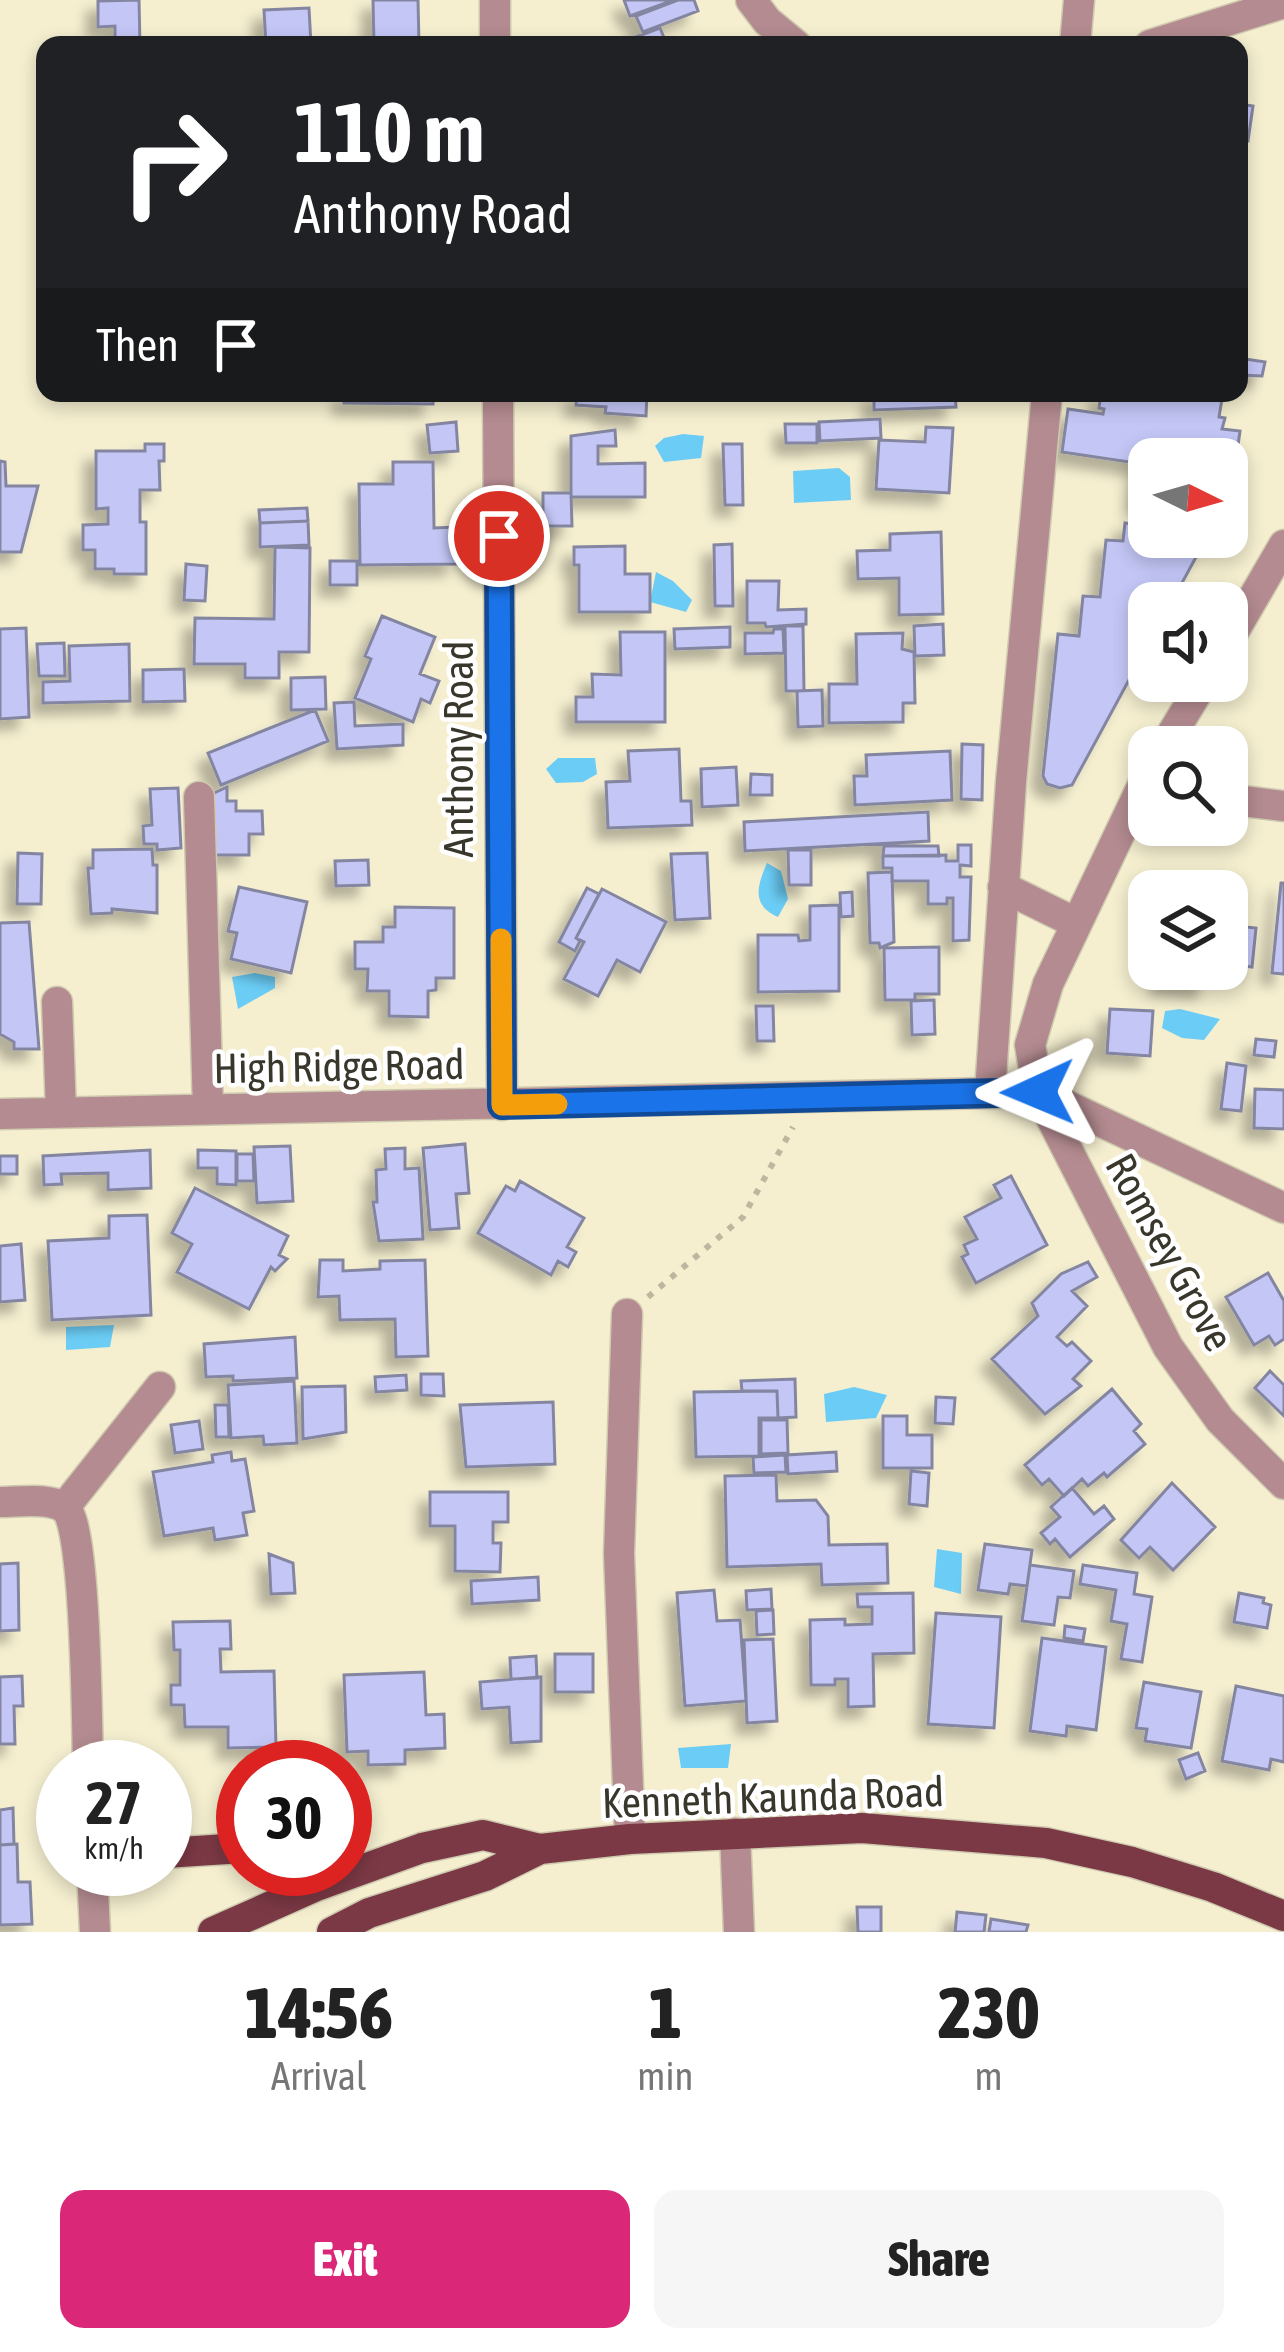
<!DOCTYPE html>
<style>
:root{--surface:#fff;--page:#f6f6f6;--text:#222;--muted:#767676;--accent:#db2777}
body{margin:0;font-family:"Asap Condensed",sans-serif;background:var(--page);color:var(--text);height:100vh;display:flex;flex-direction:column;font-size:45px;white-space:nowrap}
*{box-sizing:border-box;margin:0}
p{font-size:39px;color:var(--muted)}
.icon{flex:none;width:66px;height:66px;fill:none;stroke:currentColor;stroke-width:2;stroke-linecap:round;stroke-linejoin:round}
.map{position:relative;height:1932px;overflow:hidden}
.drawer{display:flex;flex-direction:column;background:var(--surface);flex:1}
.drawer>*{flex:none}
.banner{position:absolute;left:36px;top:36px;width:1212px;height:366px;border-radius:24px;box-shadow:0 6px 18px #0003;background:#202124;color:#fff;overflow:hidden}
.needle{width:78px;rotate:95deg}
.tools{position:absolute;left:1128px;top:438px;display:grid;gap:24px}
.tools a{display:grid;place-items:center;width:120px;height:120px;border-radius:24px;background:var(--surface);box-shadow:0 6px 18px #0003;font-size:60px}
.speed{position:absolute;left:36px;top:1740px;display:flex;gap:24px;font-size:60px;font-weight:700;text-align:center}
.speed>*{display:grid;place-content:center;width:156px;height:156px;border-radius:50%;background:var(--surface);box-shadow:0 6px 18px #0003;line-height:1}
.speed small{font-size:30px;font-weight:400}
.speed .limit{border:18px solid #d22;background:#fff;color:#111}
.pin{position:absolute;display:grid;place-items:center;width:102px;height:102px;color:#fff;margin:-51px;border:6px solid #fff;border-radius:50%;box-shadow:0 3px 12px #0007}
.me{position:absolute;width:132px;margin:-66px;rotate:269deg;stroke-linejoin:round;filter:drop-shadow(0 0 9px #0008)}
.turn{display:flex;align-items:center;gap:42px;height:252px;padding:0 60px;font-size:54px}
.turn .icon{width:156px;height:156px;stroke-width:2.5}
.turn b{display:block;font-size:84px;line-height:102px}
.then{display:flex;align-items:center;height:114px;padding:0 60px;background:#0003;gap:24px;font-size:45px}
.eta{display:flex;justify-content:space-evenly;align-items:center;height:204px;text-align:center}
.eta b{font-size:72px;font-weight:800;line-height:84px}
.action{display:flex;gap:24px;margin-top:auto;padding:24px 60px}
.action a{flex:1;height:138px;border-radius:24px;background:var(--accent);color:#fff;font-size:48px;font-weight:800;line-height:138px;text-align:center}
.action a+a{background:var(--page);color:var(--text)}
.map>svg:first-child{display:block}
</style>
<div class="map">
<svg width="1284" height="1932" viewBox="0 0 1284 1932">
<defs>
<filter id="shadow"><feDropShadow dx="-11" dy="11" stdDeviation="6" flood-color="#0004"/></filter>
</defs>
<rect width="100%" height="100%" fill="#f5efd0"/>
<path fill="#6bcdf6" d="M683,434L704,436L701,458L664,462L655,446L664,438Z
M839,468L850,477L851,500L794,503L793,471Z
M656,572L673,581L692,600L686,612L650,602Z
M558,758H595L597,774L583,782L556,783L546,769Z
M767,863L781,871L788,899L778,917C751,905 757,886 767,863Z
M255,973L275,977V988L238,1009L232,977Z
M1180,1009L1220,1019L1204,1040L1182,1038L1162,1028L1165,1011Z
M114,1325L110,1347L66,1350V1327Z
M854,1387L887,1395L876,1418L826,1422L824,1394Z
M937,1549L962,1553L961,1594L934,1587Z
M731,1744L728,1768H681L678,1748Z"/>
<path fill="#c4c7f6" stroke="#8486a1" stroke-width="3" filter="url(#shadow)" d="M139,0L140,45H99V39H115V26L98,27V1Z
M373,0H418L419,45H374Z
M624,0H674L630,16Z
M678,0H694L698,11L643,32L636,16Z
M309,8L311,45H266L264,10Z
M660,28L667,45H614Z
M1239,104L1253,106L1248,141H1239Z
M1239,358L1265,362L1262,376L1239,375Z
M344,393H433V404L344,403Z
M577,393H647L646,416L605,413L606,407L576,405Z
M874,393H955L956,407L874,410Z
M1101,393H1223L1219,417L1225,418L1222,429L1240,431L1235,467L1227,466V459H1149V503L1138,501L1143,464L1062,452L1068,409L1103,414L1104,409L1099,408Z
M880,419L881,438L820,441L819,422Z
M456,422L458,451L430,453L427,425Z
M785,424H817V443H786Z
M926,427L953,428L949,493L876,489L879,440L925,442Z
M615,430L616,446H598V464L645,463V497H571V436Z
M145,444H164V461H159L160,490H140V522H146V574H114V569H95V550H83V525L108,524V508L96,509V451H145Z
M723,444H742L743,505H725Z
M0,461L5,462L6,486H38L21,552H0Z
M393,462H433L434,528L457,527V564L360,565L359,484H393Z
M543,493H571L572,526H543Z
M307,508L308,521L260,523L259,510Z
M308,521L309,545L260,547V523Z
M1125,523L1149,526V537H1207L1171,603H1149V643L1072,785L1060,788L1047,784L1043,776L1058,634L1079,636L1083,596L1100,597L1106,540L1123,541Z
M941,532L943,614L899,615V578L858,579L857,551L890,550V534Z
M732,544L733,606H715L714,545Z
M625,546V574H650V612H579V565H574V547Z
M275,547L310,548L309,652H279V678H245V664H194L195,618L274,619Z
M330,561H357V585H330Z
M186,564L207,566L205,601L184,600Z
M747,581H779L778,610L806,609V624L766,627L765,623H747Z
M382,616L435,637L420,674L439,681L430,703L421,699L413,722L355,698L371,659L365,656Z
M943,624L944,655L915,656L914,626Z
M785,626H803L804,691H786Z
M730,627V647L675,649L674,629Z
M26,628L29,717L0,719V629Z
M774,629H783L784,653L745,654V633H773Z
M620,632H665V722H576V697H593L592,674L621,675Z
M903,633L902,649L914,652L915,703H903V722L829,723V684H857L856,634Z
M64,643L65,676H39L37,644Z
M129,644L130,701L43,703V682L70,681L69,646Z
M184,669L185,701L143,702V670Z
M325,677L326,709L291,710V678Z
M822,690L823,726L798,727L797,691Z
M354,702L355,726L403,724V745L337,749L334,703Z
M315,710L328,741L221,785L208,753Z
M962,744L983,745L982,800L961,799Z
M679,749L681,801H691L692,825L608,828L606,782L630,781L628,751Z
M950,751L952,800L855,805L854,776H867L866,755Z
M736,767L738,805L702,807L701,769Z
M751,774L772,775V795H750Z
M227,787V801H236V811H262L263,834H249V855H208V796Z
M178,788L181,848L157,850V844H144L143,826L152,825L150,789Z
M928,812L929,841L745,851L744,822Z
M958,845H971V866L960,865V877H971L969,940L953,941V898H947V904H928V881H892V868H883V856L946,855V861H958Z
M884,846H938L939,856H883Z
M152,849L153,865H157V913L112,909V913L91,914L88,868H93V850Z
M788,850H811V885H789Z
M18,853L42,854L41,904H17Z
M707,853L710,918L675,920L671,854Z
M368,860L369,885L336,886L335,861Z
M892,872L894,942L880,948L879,943H870L868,873Z
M1281,883H1284V974L1272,973Z
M239,887L307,902L291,973L231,959L237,933L228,931Z
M587,888L599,894L576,938L580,941L575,951L559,942Z
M602,889L666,922L640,972L617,960L598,996L564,979L584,942L576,938Z
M852,892L853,916L841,917L840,893Z
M1227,899L1239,900L1236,926L1256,928L1252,967L1227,964Z
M839,905V991L758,992V935H798L799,941L810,940V906Z
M395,907L454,908V978H436V990L428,991V1017L389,1016V991H367L368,969H355V942H383V927H395Z
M29,922L39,1049H14V1042L0,1034V923Z
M939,947V994H915V1000H885L884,948Z
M1163,969H1209L1207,987L1162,983Z
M934,1000L935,1034L912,1035L911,1001Z
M756,1006H773L774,1041H757Z
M1110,1009L1153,1011L1150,1056L1107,1053Z
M1256,1039L1276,1041L1274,1057L1254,1055Z
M1227,1063L1246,1066L1241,1111L1221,1109Z
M1255,1089L1284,1090V1129L1254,1128Z
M465,1144L469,1193L456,1194L459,1228L430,1230L423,1148Z
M290,1146L293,1201L257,1203L254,1147Z
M405,1148V1169L419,1168L423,1239L379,1241L373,1202H377L376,1170L386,1169L385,1149Z
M150,1150L151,1188L108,1190V1173L61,1174L62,1184L44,1185L43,1156Z
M198,1150L236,1151V1185L217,1184V1168H198Z
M237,1154H253L254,1181H237Z
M0,1156H17V1174H0Z
M1011,1176L1047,1245L976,1283L962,1257L968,1254L964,1245L977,1239L965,1217L1001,1198L994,1185Z
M520,1181L584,1218L567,1247L576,1252L568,1267L558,1261L551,1275L478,1233L506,1186L515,1191Z
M195,1188L288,1236L279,1255L287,1259L275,1271L271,1267L249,1309L177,1272L192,1244L172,1233Z
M147,1215L151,1315L52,1320L48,1241L109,1238V1216Z
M21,1244L25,1300L0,1302V1246Z
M320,1260H343V1271L380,1269V1261L425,1260L428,1356L396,1357L395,1319L340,1320L339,1296L318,1297Z
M1088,1262L1097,1277L1072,1291L1087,1306L1057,1337L1067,1346L1072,1342L1091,1361L1073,1379L1081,1386L1045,1414L992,1359L1038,1316L1032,1303L1061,1274Z
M1268,1273L1284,1301V1339L1275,1345L1269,1336L1254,1345L1226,1297Z
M295,1337L297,1378L233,1381V1376L206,1377L204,1344Z
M1270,1371L1284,1385V1416L1255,1388Z
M421,1374H443L444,1396L421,1395Z
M406,1375L407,1390L376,1392L375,1377Z
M795,1379L796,1417L778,1418L777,1391H742L741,1381Z
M294,1381L297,1443L264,1445L263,1436L231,1438L228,1385Z
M345,1386L346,1432L303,1439L302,1387Z
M1112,1389L1141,1424L1134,1431L1145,1444L1107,1477L1104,1473L1088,1486L1082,1479L1064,1496L1049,1479L1042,1485L1025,1465Z
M777,1391L778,1418H759V1456L696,1457L694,1392Z
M936,1397L955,1398L953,1424L935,1423Z
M553,1402L555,1464L466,1467L460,1405Z
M215,1405H228L229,1437H216Z
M883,1416H907V1435H932V1468H883Z
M761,1420H787L788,1453L761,1454Z
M199,1421L203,1449L175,1453L171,1425Z
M231,1452L232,1461L245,1459L254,1511L243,1513L247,1535L215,1540L213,1528L164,1536L153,1472L213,1462L212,1455Z
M836,1452L837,1471L788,1474L787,1455Z
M785,1455L786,1472L754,1473L753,1457Z
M911,1471L929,1473L927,1506L909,1504Z
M776,1475L777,1501L816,1500L828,1516L829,1545L887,1544L888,1583L822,1585L821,1564L727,1567L725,1476Z
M1172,1483L1215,1527L1173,1570L1150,1547L1139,1558L1121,1540Z
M1072,1488L1094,1514L1104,1506L1114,1519L1070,1557L1055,1539L1050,1544L1041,1533L1060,1517L1051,1507Z
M430,1492H508V1522H493V1543H501L500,1572L455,1571V1526H430Z
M985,1544L1032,1550L1027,1586L1010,1584L1008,1594L978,1590Z
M269,1554L293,1563L295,1593L271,1594Z
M18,1563L19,1630L0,1631V1564Z
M1030,1565L1074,1571L1070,1598L1058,1597L1054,1625L1022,1621Z
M1083,1565L1137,1573L1134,1594L1152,1597L1142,1662L1121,1659L1127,1624L1111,1621L1116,1590L1080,1584Z
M538,1577L539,1600L472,1604L471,1581Z
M771,1589L772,1609L747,1610L746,1591Z
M714,1590L717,1621L740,1620L746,1701L685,1706L677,1593Z
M913,1593L914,1653L873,1654L874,1706L848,1707V1679H835V1685H811L810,1620L845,1619V1625L872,1624V1607H858L857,1594Z
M1239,1593L1264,1598L1263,1603L1271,1605L1267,1628L1234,1622Z
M773,1610L774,1634L757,1635L756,1611Z
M936,1613L1001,1617L994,1728L928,1724Z
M230,1621L231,1649H220L221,1672L274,1671L276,1747L228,1748V1727H185L184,1705H171V1685H180V1650H174L173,1622Z
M1065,1626L1085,1629L1083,1641L1064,1638Z
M1042,1638L1106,1647L1096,1730L1067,1726L1066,1736L1030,1731Z
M773,1639L777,1721L747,1723L744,1640Z
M555,1654H593V1692H555Z
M536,1656L537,1678L511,1679L510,1658Z
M424,1672L426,1715L444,1714L445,1748L405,1750V1764L368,1765V1751L347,1752L344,1675Z
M22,1676L23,1706H14L15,1744H0V1677Z
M541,1677V1741L511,1743L509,1707L482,1709L480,1682Z
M1144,1682L1201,1692L1191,1748L1145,1741L1147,1729L1136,1728Z
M1236,1686L1284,1696V1762L1271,1759L1269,1770L1222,1761Z
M1198,1753L1205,1771L1186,1779L1179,1760Z
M13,1808L14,1844L0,1845V1810Z
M17,1844L18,1882H30L32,1924L0,1925V1845Z
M857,1907H881V1932H858Z
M957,1912L986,1915L984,1932H955Z
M991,1919L1028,1925L1026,1932H989Z"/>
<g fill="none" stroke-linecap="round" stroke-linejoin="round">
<defs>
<path id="minor" d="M495,0V45
M751,0L767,21L796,45
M1075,45L1079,0
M1150,45L1284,3
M498,393L502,1105
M1227,643L1284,545
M1164,747L1204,681
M1149,772L1048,984L1030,1045L1038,1092L1168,1347L1220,1420L1284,1484
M199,797L208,1109
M1227,799L1284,806
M1003,887L1076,923
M57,1002L61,1112
M990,1092L1011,782L1047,393
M0,1114L1038,1092L1284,1208
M627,1314L619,1554L630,1839
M0,1502C18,1502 49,1497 65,1508C86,1523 87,1730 88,1767
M64,1508L160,1387
M735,1833L739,1932
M92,1869L95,1932"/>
<path id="major" d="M165,1853L243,1848
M213,1932L314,1887L422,1848L483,1835L540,1849
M332,1932L369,1913L485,1876L540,1849L630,1839L862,1828L1046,1843L1132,1862L1213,1887L1284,1916"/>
</defs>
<use href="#minor" stroke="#cfcaaf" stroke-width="33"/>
<use href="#major" stroke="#cfcaaf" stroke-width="33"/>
<path stroke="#bcb79e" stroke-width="6" stroke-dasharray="6 9" stroke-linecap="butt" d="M648,1297L743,1217L793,1127"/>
<use href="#minor" stroke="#b38b90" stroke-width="30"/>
<use href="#major" stroke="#7b3945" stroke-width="30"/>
</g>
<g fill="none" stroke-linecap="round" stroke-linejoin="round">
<defs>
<path id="route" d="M499,536L502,1105L1038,1092"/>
</defs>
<use href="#route" stroke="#114b97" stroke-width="30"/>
<use href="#route" stroke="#1a73e8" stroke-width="21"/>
<path stroke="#f59e0b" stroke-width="21" d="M501,939L502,1105L557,1104"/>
</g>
<g text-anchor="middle" stroke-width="9" stroke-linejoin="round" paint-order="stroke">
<g font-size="42" fill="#39372b" stroke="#fff">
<text transform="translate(458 749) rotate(-90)" y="15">Anthony Road</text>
<text transform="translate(339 1066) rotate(-1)" y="15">High Ridge Road</text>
<text transform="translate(1170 1252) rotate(61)" y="15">Romsey Grove</text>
<text transform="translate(773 1797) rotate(-2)" y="15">Kenneth Kaunda Road</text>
</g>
</g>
</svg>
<div class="tools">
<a><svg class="needle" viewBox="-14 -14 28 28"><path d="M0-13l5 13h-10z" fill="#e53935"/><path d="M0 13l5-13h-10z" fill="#767676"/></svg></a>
<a><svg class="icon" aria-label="sound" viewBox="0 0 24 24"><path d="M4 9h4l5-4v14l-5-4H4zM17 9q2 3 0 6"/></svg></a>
<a><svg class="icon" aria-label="search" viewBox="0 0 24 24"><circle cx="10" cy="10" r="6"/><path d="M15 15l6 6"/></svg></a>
<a><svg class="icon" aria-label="layers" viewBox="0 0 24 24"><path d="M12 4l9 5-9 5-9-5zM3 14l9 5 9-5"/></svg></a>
</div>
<div class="speed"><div>27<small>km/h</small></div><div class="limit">30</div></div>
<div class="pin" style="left:499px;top:536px;background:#d93025"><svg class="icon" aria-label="arrive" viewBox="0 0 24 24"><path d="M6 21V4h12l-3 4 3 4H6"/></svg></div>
<svg class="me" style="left:1038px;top:1092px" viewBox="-20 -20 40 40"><path d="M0-17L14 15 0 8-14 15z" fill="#1a73e8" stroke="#fff" stroke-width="4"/></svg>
<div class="banner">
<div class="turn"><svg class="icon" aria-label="right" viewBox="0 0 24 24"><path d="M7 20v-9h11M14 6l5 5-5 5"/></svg><div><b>110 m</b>Anthony Road</div></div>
<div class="then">Then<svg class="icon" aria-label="arrive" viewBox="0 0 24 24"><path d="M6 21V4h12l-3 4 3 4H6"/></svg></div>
</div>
</div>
<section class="drawer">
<div class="eta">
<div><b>14:56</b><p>Arrival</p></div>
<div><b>1</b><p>min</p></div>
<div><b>230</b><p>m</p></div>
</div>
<div class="action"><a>Exit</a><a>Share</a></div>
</section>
